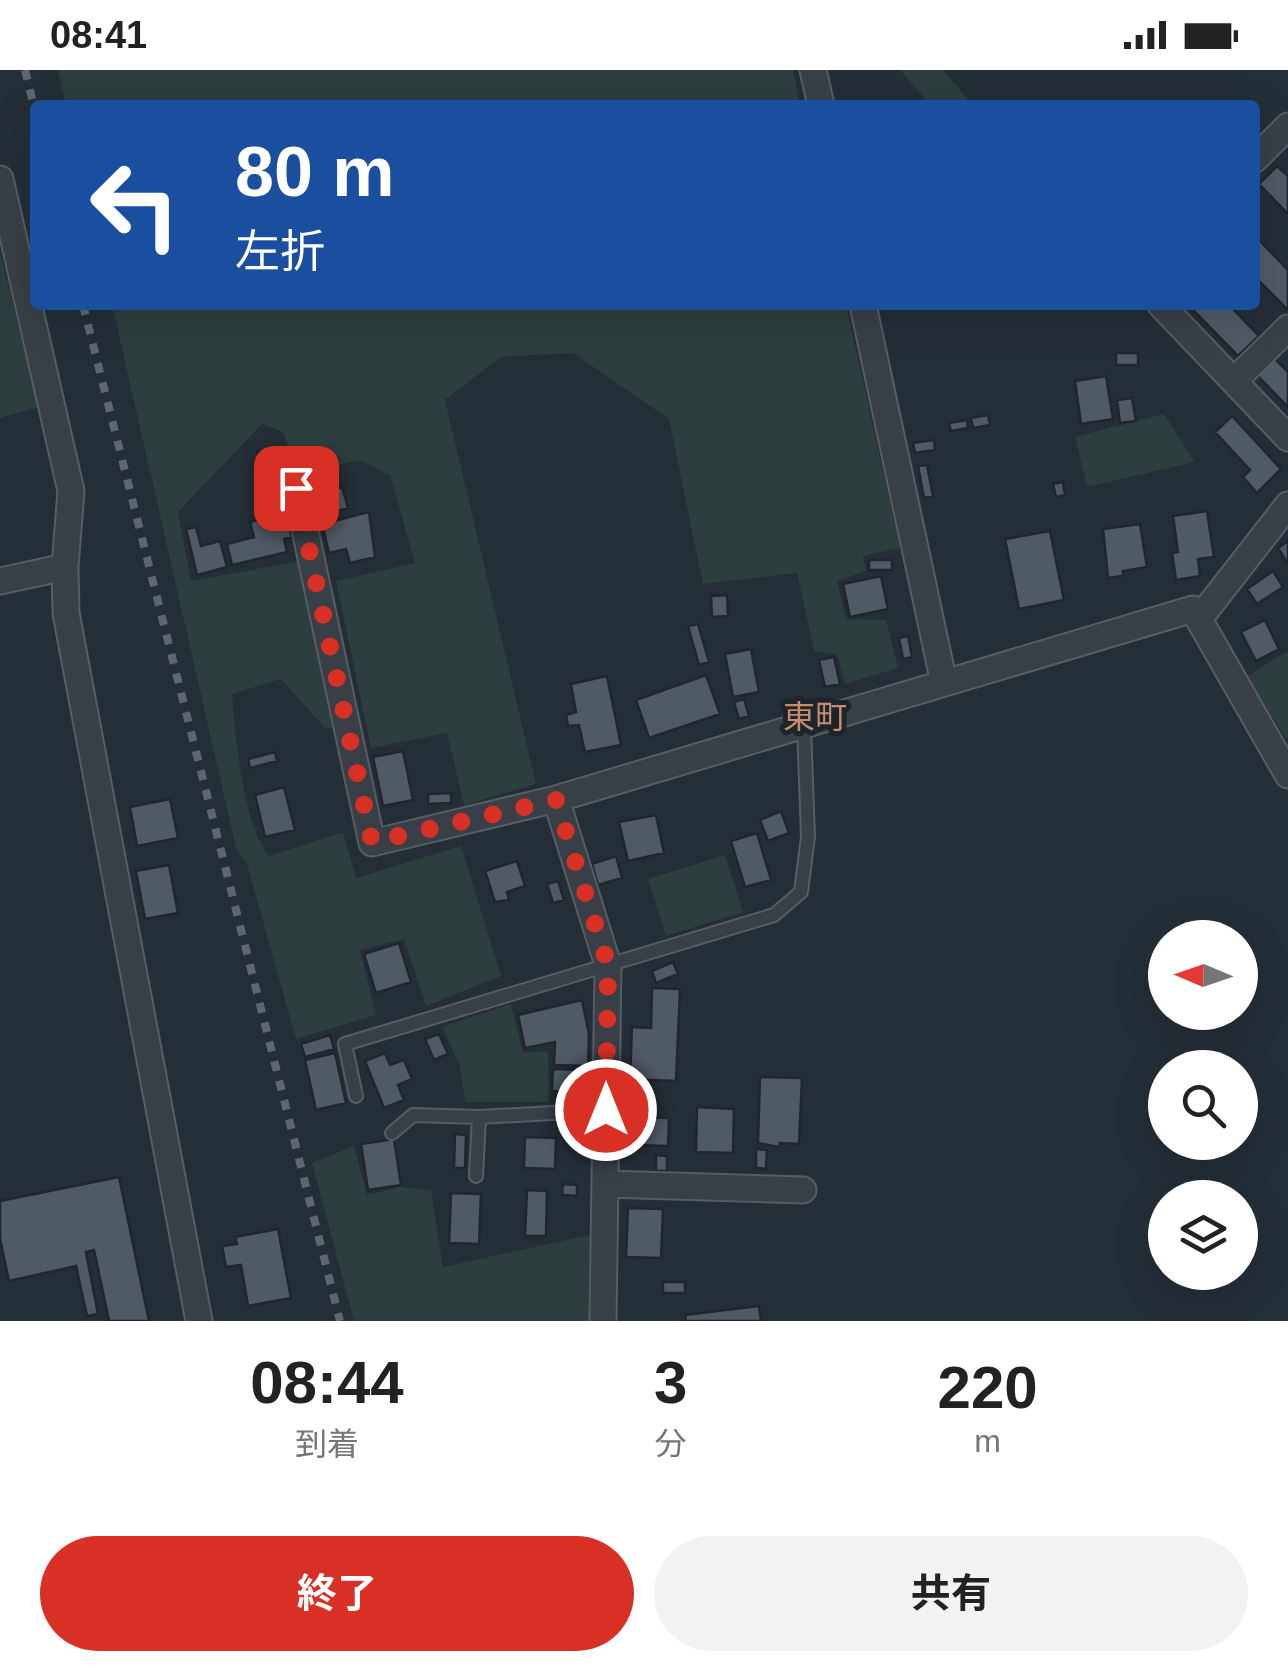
<!DOCTYPE html>
<html lang="ja">
<meta charset="utf-8">
<style>
:root{--surface:#fff;--page:#f2f2f2;--text:#222;--muted:#767676;--accent:#d93025}
body{margin:0;font-family:Arial,"Noto Sans JP",sans-serif;background:var(--page);color:var(--text);height:100vh;display:flex;flex-direction:column;font-size:38px;white-space:nowrap}
*{box-sizing:border-box;margin:0}
p{font-size:32px;color:var(--muted)}
.icon{flex:none;width:55px;height:55px;fill:none;stroke:currentColor;stroke-width:2;stroke-linecap:round;stroke-linejoin:round}
.map{position:relative;height:1251px;overflow:hidden}
.side{display:flex;flex-direction:column;background:var(--surface);flex:1}
.side>*{flex:none}
.banner{position:absolute;left:30px;top:30px;width:1230px;height:210px;border-radius:10px;box-shadow:0 10px 40px #0002;background:#1a4fa0;color:#fff;overflow:hidden}
.needle{width:65px;rotate:272deg}
.tools{position:absolute;left:1148px;top:850px;display:grid;gap:20px}
.tools a{display:grid;place-items:center;width:110px;height:110px;border-radius:50%;background:var(--surface);box-shadow:0 10px 40px #0002;font-size:50px}
.pin{position:absolute;display:grid;place-items:center;width:85px;height:85px;color:#fff;margin:-42px;border-radius:20px;box-shadow:0 5px 15px #0006}
.me{position:absolute;width:110px;margin:-55px;rotate:0deg;stroke-linejoin:round;filter:drop-shadow(0 0 8px #0008)}
.turn{display:flex;align-items:center;gap:35px;height:210px;padding:0 40px;font-size:45px}
.turn .icon{width:130px;height:130px;stroke-width:2.5}
.turn b{display:block;font-size:70px;line-height:85px}
.eta{display:flex;justify-content:space-evenly;align-items:center;height:170px;text-align:center}
.eta b{font-size:60px;font-weight:700;line-height:70px}
.cta{display:flex;gap:20px;margin-top:auto;padding:20px 40px}
.cta a{flex:1;height:115px;border-radius:60px;background:var(--accent);color:#fff;font-size:40px;font-weight:700;line-height:115px;text-align:center}
.cta a+a{background:var(--page);color:var(--text)}
.status{display:flex;justify-content:space-between;align-items:center;height:70px;padding:0 50px;background:var(--surface);direction:ltr}
.status svg{height:28px;fill:currentColor}
.map>svg:first-child{display:block}
</style>
<div class="status"><b>08:41</b><svg viewBox="0 0 49 12"><path d="M0 12V9h3v3zM5 12V6h3v6zM10 12V3h3v9zM15 12V0h3v12zM26 1h20v11H26zM47 4h2v5h-2z"/></svg></div>
<div class="map">
<svg width="1288" height="1251" viewBox="0 0 1288 1251">
<rect width="100%" height="100%" fill="#242e37"/>
<path fill="#2c3e3d" d="M58,0H793L800,35H66Z
M900,0H943L973,35H931Z
M0,182L38,337L0,348Z
M112,235H846L900,478L863,486L866,501L837,511L846,549L886,550L898,598L845,614L837,584L814,581L797,503L703,514L669,349L573,283L501,287L445,330L536,714L464,735L447,663L371,678L336,511L415,493L390,405L359,390L299,405L283,362L262,354L178,442L191,511L301,491L340,661L324,657L281,609L232,624C236,669 242,751 269,786L343,762L356,808L461,776L501,906L426,936L404,869L360,880L376,945L296,969L247,794L236,778Z
M1164,344L1195,392L1087,417L1075,367Z
M1288,581V668L1286,669L1247,606Z
M725,785L743,842L666,866L648,809Z
M511,934L523,983L548,981L549,1032H465L460,996L442,957Z
M354,1076L367,1125L400,1117L431,1120L443,1197L594,1164L591,1251H354L312,1093Z"/>
<path fill="#505a65" stroke="#1f262e" stroke-width="2.5" d="M1277,96L1288,106V144L1259,114Z
M1255,166L1288,200V240L1255,207Z
M1188,235H1229L1259,266L1238,286Z
M1116,283H1138V295H1116Z
M1269,283L1288,302V337L1252,300Z
M1106,306L1113,349L1081,354L1075,311Z
M1132,328L1136,351L1120,353L1117,330Z
M988,345L990,355L973,358L971,348Z
M1232,346L1281,399L1257,423L1243,407L1250,400L1215,362Z
M967,350L968,358L951,361L949,353Z
M934,370L935,380L915,383L913,373Z
M268,380L273,399L262,401L257,382Z
M927,395L933,426L924,428L918,396Z
M1063,412L1065,425L1056,427L1053,414Z
M342,417L348,438L323,445L317,423Z
M1207,441L1214,487L1198,489L1200,506L1176,510L1172,483L1178,482L1173,446Z
M369,442L375,487L350,493L346,479L329,483L322,454Z
M278,445L282,459L289,457L292,467L284,469L287,482L232,495L227,474L254,467L250,452Z
M1140,454L1147,497L1123,501V506L1108,508L1103,459Z
M196,457L201,476L220,471L227,497L197,505L186,459Z
M1050,461L1064,530L1019,539L1005,469Z
M1288,471V494L1278,478Z
M869,490H892V500H869Z
M1273,501L1283,517L1257,534L1247,519Z
M881,506L888,539L850,547L843,514Z
M727,525L728,546L712,547L711,526Z
M1265,550L1279,579L1256,591L1241,562Z
M698,554L709,592L699,595L688,556Z
M908,566L912,587L903,589L899,568Z
M751,579L759,622L733,627L725,584Z
M834,587L840,614L825,617L819,590Z
M706,605L720,644L649,668L636,630Z
M607,606L621,675L585,682L579,655L568,656L566,645L576,642L571,614Z
M744,629L749,646L739,649L734,632Z
M403,681L413,730L383,736L373,687Z
M275,682L277,691L250,698L248,689Z
M284,717L295,760L265,767L255,725Z
M451,723V733L428,734V724Z
M170,729L178,768L137,776L130,737Z
M781,741L789,763L768,771L760,750Z
M656,745L664,783L628,791L619,752Z
M757,763L771,810L745,817L731,771Z
M616,786L622,808L598,815L592,794Z
M517,791L525,816L507,822L509,830L495,832L485,801Z
M169,795L178,843L145,849L136,801Z
M558,811L564,830L553,833L547,814Z
M399,873L411,912L376,923L364,884Z
M673,892L678,904L656,913L652,901Z
M652,918L680,919L676,1011L630,1009L632,957L651,958Z
M582,930L589,964L588,996L554,995L555,972L525,978L518,945Z
M439,964L448,984L434,990L425,969Z
M330,965L334,979L305,987L301,974Z
M335,983L346,1033L316,1040L305,990Z
M385,983L390,995L404,990L412,1009L398,1015L404,1030L384,1038L365,991Z
M553,999L589,1000L588,1022L552,1021Z
M760,1007L802,1008L799,1074L780,1073L779,1077L758,1073Z
M697,1037L734,1039L733,1083L696,1082Z
M634,1047L669,1048L668,1076L633,1075Z
M455,1064L466,1065L465,1098H454Z
M525,1067L556,1068L555,1099L524,1098Z
M394,1069L401,1115L368,1120L361,1074Z
M756,1079L767,1080L766,1099L756,1098Z
M656,1085L667,1086V1101H656Z
M119,1107L149,1251H109L94,1180L86,1182L98,1244L87,1246L76,1196L9,1211L0,1169V1131Z
M563,1114L577,1115V1126L562,1125Z
M527,1120L547,1121L546,1166H525Z
M451,1123L481,1124L479,1174L449,1173Z
M628,1138L663,1139L661,1188L626,1187Z
M278,1159L291,1228L248,1236L241,1195L226,1197L222,1176L237,1174L235,1167Z
M663,1212H685V1223H663Z
M759,1236L761,1251H686L685,1245Z"/>
<g fill="none" stroke-linecap="round" stroke-linejoin="round">
<defs>
<path id="lane" d="M356,1026L345,974L774,845L801,822L808,767L804,655
M392,1063L413,1045L479,1047L607,1040
M476,1106L479,1047"/>
<path id="street" d="M813,0L821,35
M1255,89L1288,56
M0,109L71,421L65,497L66,543L199,1251
M863,235L944,613
M1161,235L1288,368
M1234,311L1288,258
M296,418L372,773L556,729L1193,539L1288,705
M0,511L65,497
M1199,549L1288,435
M556,729L608,895L603,1251
M606,1114L803,1120"/>
</defs>
<use href="#lane" stroke="#565d65" stroke-width="16"/>
<use href="#street" stroke="#565d65" stroke-width="29"/>
<use href="#lane" stroke="#383f47" stroke-width="12"/>
<use href="#street" stroke="#383f47" stroke-width="25"/>
<path stroke="#5e6771" stroke-width="8" stroke-dasharray="10 10" stroke-linecap="butt" d="M25,0L35,41
M83,235L340,1251"/>
</g>
<g fill="none" stroke-linecap="round" stroke-linejoin="round">
<path stroke="#d93025" stroke-width="18" stroke-dasharray="0 32.4" d="M296,418L372,772L556,730L608,895L606,1040"/>
</g>
<g text-anchor="middle" stroke-width="10" stroke-linejoin="round" paint-order="stroke">
<g font-size="32" fill="#c68c6b" stroke="#1d242c">
<text x="815" y="658">東町</text>
</g>
</g>
</svg>
<div class="tools">
<a><svg class="needle" viewBox="-14 -14 28 28"><path d="M0-13l5 13h-10z" fill="#e53935"/><path d="M0 13l5-13h-10z" fill="#767676"/></svg></a>
<a><svg class="icon" aria-label="search" viewBox="0 0 24 24"><circle cx="10" cy="10" r="6"/><path d="M15 15l6 6"/></svg></a>
<a><svg class="icon" aria-label="layers" viewBox="0 0 24 24"><path d="M12 4l9 5-9 5-9-5zM3 14l9 5 9-5"/></svg></a>
</div>
<div class="pin" style="left:296px;top:418px;background:#d93025"><svg class="icon" aria-label="arrive" viewBox="0 0 24 24"><path d="M6 21V4h12l-3 4 3 4H6"/></svg></div>
<svg class="me" style="left:606px;top:1040px" viewBox="-20 -20 40 40"><circle r="17" fill="#d93025" stroke="#fff" stroke-width="3"/><path d="M0-11L8 9 0 5-8 9z" fill="#fff"/></svg>
<div class="banner">
<div class="turn"><svg class="icon" aria-label="left" viewBox="0 0 24 24"><path d="M17 20v-9H6M10 6l-5 5 5 5"/></svg><div><b>80 m</b>左折</div></div>
</div>
</div>
<section class="side">
<div class="eta">
<div><b>08:44</b><p>到着</p></div>
<div><b>3</b><p>分</p></div>
<div><b>220</b><p>m</p></div>
</div>
<div class="cta"><a>終了</a><a>共有</a></div>
</section>
